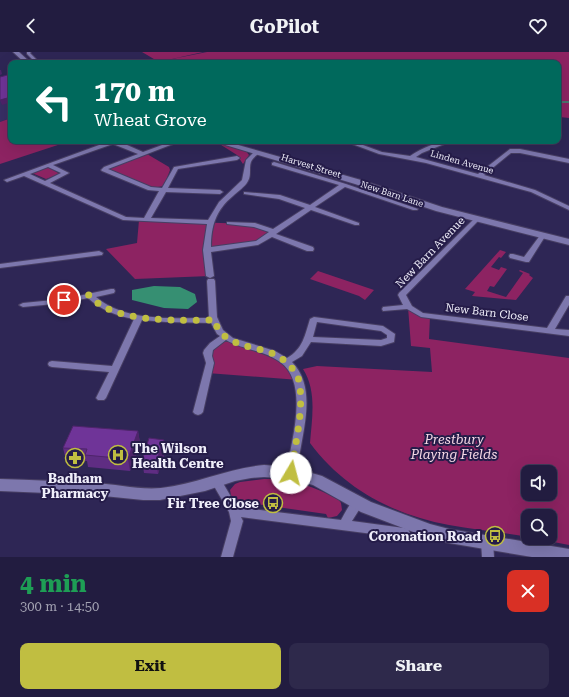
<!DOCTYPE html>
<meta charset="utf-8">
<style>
:root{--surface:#221c40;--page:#2e294b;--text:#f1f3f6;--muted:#a2a1b1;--line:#3f3a59;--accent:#c0be41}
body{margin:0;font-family:"Roboto Serif",serif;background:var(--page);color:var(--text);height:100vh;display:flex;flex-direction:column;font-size:15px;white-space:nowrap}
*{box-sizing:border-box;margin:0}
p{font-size:13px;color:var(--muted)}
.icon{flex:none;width:22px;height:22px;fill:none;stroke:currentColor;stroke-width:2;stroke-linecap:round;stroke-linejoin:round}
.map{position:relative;height:505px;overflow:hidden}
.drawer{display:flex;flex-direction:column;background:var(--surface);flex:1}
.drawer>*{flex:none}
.banner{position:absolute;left:8px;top:8px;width:553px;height:84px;border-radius:8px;box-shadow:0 4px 16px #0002,0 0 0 1px var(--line);background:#00695c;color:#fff;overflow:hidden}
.tools{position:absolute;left:521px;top:413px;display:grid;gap:8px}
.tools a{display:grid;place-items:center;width:36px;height:36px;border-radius:8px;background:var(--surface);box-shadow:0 4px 16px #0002,0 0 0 1px var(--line);font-size:20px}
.pin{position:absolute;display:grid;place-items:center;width:34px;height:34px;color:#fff;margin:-17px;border:2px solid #fff;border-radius:50%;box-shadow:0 1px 4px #0007}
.me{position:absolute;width:44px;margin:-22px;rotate:8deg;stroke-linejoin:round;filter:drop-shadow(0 0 3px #0008)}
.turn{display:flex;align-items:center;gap:14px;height:84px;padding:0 20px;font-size:18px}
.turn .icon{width:52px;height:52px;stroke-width:2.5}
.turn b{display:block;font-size:28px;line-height:34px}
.round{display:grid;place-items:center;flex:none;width:42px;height:42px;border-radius:8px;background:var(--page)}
.head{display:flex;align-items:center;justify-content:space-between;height:68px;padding:0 20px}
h1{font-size:24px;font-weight:700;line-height:30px;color:#1e9e55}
.button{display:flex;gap:8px;margin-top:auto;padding:8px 20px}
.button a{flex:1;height:46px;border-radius:8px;background:var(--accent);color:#111;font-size:16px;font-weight:700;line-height:46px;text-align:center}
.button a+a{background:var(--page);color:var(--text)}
header{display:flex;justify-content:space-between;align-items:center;height:52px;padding:0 20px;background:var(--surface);font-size:18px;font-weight:700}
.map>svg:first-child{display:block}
</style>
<header><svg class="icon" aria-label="back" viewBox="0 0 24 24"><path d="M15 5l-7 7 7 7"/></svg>GoPilot<svg class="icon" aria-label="heart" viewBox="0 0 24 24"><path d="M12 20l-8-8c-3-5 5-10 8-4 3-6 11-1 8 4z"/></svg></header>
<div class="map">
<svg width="569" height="505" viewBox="0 0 569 505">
<rect width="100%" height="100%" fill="#2e2655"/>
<path fill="#382f65" d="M11,25V66L0,70V28Z"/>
<path fill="#8d2362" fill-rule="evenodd" d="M142,0H203L172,7L207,0H569V66L560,65L558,62V11H171L165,8L159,10Z
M11,66V89H70L0,112V70Z
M218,91L245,98L249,103L243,112L237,103Z
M147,102L169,115L170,118L164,134L152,136L110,119L111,116Z
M48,115L60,122L46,127L32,121Z
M139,168L248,172L274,180L258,191L207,198L210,224L135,227L106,197L137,191Z
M500,198L506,200L501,206L499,205L491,215L499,218L501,215L507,217L494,235L490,234L487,239L506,245L523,221L519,219L520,218L530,222L529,223L533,226L516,248L472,244L475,240L465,237Z
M318,219L374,238L365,248L359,244L310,227Z
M408,255L413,259L430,264L429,287L569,306V493L533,486H550V464H528V485C502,480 475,478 449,473C394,463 344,437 310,391C312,366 317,339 303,317L317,314L432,320L430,296L411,294ZM528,420H550V442H528Z
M225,285L270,300L299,328L207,321L208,298Z
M264,427C294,427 313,434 339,448L341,451L342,458L337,464L328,466L326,462L249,451L247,455L240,454L232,449L230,438L235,432L240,430Z"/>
<path fill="#368f72" d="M154,234L180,235L195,242L197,250L188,257L164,256L132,248V238Z"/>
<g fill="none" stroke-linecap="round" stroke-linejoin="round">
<path stroke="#368f72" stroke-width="1.5" d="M558,50H569"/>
<defs>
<path id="minor" d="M27,0H31L30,1L40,11H36L27,2Z
M166,9L167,11H160L161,10Z
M110,89H118L143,100L173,89H181L108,117L151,135L162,136L174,115L237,104L240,106L237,108L178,117L168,136L220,138L223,140L220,142L166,140L151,166L208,168L219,150L242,128L246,108L254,100H258L259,101C257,103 254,105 252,108C248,114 252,122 248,129C245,135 238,139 233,144C216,158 211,174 211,195L256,189L269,180L254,175L227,172V170L255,171L273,177L305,156L279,147L244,142V140L280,143L310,153L339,133L272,113V111L274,110L346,132L418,157L417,158H413L345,135L315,155L359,171V173H355L311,158L276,182L313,195L314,197L313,199H307L272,185L258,193L211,200L214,224L210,226L206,224L203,198L207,172L123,168L24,124L7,130L4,128ZM113,92L138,102L104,115L101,118L102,119L148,138L159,139L144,166L126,165L50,131L69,121L53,113ZM48,115L61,121L45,129L30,122Z
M344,89H352L382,100L410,104C422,96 438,89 452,89L422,101L416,105L478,122L510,97H520L569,107V111L520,101H511L484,123L535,138L569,154V158L531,140L426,111L379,102Z
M477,165L479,166V168L406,243L412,254L423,261L547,276L566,244H569V253L555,277L569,278V284L421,265L407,257L383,259L382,257L383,255L403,253L398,243L399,241L475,166Z
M543,181L546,183L529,210H526L510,206L509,204L510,202H513L524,205L541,182Z
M99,199L103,201L102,203L0,216V212Z
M208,227H214L215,229L217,265L223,278L233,286L275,299L287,306C303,297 305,283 310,267L314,265L383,274L395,282L394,290L381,294L311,290L302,304L292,310C315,333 305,371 300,400C299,407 298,417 295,424L291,425L287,424L286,421C291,391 310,331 280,310C264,298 243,298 226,288L213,298L212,304L214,311L203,360L201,362L198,363L195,362L193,360L206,311L203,301L204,298L210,291L220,284L217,282L211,271L166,270L142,268L106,346L104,348H98L96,346L109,320L52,315L49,314L48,312L49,310L52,309L112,314L134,267C117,264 101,258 88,246L64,251L23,255L19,253L23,251L64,247L111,237H114L115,239L114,241L96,245C125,270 173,266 209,266L207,229ZM317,270L381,279L387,283V286L381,288L313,285Z
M216,425L220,426L237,455L341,468C346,460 352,443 362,447L364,450L352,469L404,476L408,477L410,481L408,485L404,486L241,465L243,469L233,505H221L231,469L229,460L211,429L212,426Z
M487,485L491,486L493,490L494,505H482L481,490L483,486Z"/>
<path id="secondary" d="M13,0H19L31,11H25Z
M212,89H224L361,128L442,155L569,187V193L436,159L355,132Z
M264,413L291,415L322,424L371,450L430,472L449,477L569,497V505H532L449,491L429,486L361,460L313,433L291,427L264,425L251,426L235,429L205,439L160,448H143L94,443L0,439V427C31,428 63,429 94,431C116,432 139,438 161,436C196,432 229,416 264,413Z"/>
</defs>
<use href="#minor" stroke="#473e63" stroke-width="2"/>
<use href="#secondary" stroke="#473e63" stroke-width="2"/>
<use href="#minor" fill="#7d77ad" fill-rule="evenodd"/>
<use href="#secondary" fill="#7d77ad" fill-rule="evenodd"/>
</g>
<path fill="#5f2d83" d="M138,379L140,391L130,419L88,415L87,409L66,408L63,396Z
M164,388L165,400L158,422L144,421L142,409Z"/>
<path fill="#4e246a" d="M0,18H1L2,22L0,23Z
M11,45V50L2,53L0,48Z
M138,379L140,391L130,419L128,407Z
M164,388L165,400L158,422L156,410Z"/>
<path fill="#6f3498" stroke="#4e246a" d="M11,22V45L0,48V25Z
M73,374L138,379L128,407L85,403L87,397L63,396Z
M149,386L164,388L156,410L142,409Z"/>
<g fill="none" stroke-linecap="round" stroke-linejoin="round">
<path stroke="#c0be41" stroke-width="7" stroke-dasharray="0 12.6" d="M64,248L89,243C112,272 180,268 214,268C216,274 220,281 226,285C246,300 272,292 292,316C296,321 300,328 300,335C303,364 295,392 291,421"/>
</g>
<defs>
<symbol id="hospital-ring" viewBox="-11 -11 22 22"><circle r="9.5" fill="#251c49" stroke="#c0be41" stroke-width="1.5"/><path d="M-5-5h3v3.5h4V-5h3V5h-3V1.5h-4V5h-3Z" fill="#c0be41"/></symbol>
<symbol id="pharmacy-ring" viewBox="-11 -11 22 22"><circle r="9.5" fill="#251c49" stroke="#c0be41" stroke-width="1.5"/><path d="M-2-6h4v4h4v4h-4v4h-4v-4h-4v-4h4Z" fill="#c0be41"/></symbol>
<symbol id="bus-ring" viewBox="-11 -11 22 22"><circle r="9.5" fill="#251c49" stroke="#c0be41" stroke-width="1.5"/><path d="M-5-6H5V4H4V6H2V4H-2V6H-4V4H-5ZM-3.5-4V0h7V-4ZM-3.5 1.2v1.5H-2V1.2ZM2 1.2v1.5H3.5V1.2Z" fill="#c0be41"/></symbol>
</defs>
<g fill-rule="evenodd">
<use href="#hospital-ring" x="107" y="392" width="22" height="22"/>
<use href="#pharmacy-ring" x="64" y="395" width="22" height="22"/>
<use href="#bus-ring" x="262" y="440" width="22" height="22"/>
<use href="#bus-ring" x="484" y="473" width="22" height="22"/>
</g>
<g text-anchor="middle" stroke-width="4" stroke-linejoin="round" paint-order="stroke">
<g font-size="9" fill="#efeefa" stroke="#251c49">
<text transform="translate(462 110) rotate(16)" y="3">Linden Avenue</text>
<text transform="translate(311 114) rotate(17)" y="3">Harvest Street</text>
<text transform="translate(392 142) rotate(18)" y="3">New Barn Lane</text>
</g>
<g font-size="11" fill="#efeefa" stroke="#251c49">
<text transform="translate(430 200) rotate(-46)" y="4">New Barn Avenue</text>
<text transform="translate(487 260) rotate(7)" y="4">New Barn Close</text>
</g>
<g font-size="13" font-style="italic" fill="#f6d8e5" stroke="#251c49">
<text x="454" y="392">Prestbury<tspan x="454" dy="15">Playing Fields</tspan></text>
</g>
<g font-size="13" font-weight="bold" fill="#efeefa" stroke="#251c49" text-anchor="end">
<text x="132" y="401" text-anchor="start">The Wilson<tspan x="132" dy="15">Health Centre</tspan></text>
<text x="75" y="431" text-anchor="middle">Badham<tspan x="75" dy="15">Pharmacy</tspan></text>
<text x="259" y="456">Fir Tree Close</text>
<text x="481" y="489">Coronation Road</text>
</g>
</g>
</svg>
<div class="tools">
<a><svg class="icon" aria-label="sound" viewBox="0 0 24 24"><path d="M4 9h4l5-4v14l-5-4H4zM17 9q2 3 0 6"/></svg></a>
<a><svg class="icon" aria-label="search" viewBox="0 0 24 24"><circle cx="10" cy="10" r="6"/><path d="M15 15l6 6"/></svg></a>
</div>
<div class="pin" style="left:64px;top:248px;background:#d93025"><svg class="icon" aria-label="arrive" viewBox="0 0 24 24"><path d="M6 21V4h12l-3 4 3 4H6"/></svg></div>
<svg class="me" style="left:291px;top:421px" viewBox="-20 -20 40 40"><circle r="19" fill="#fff"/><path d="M0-13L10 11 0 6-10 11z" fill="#c0be41"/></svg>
<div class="banner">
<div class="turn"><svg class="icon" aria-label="left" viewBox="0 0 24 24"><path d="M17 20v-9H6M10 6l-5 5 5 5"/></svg><div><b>170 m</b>Wheat Grove</div></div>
</div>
</div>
<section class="drawer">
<div class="head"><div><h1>4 min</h1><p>300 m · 14:50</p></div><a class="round" style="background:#d93025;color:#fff"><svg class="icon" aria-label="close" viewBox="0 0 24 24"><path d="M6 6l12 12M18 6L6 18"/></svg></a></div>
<div class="button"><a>Exit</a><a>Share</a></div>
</section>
